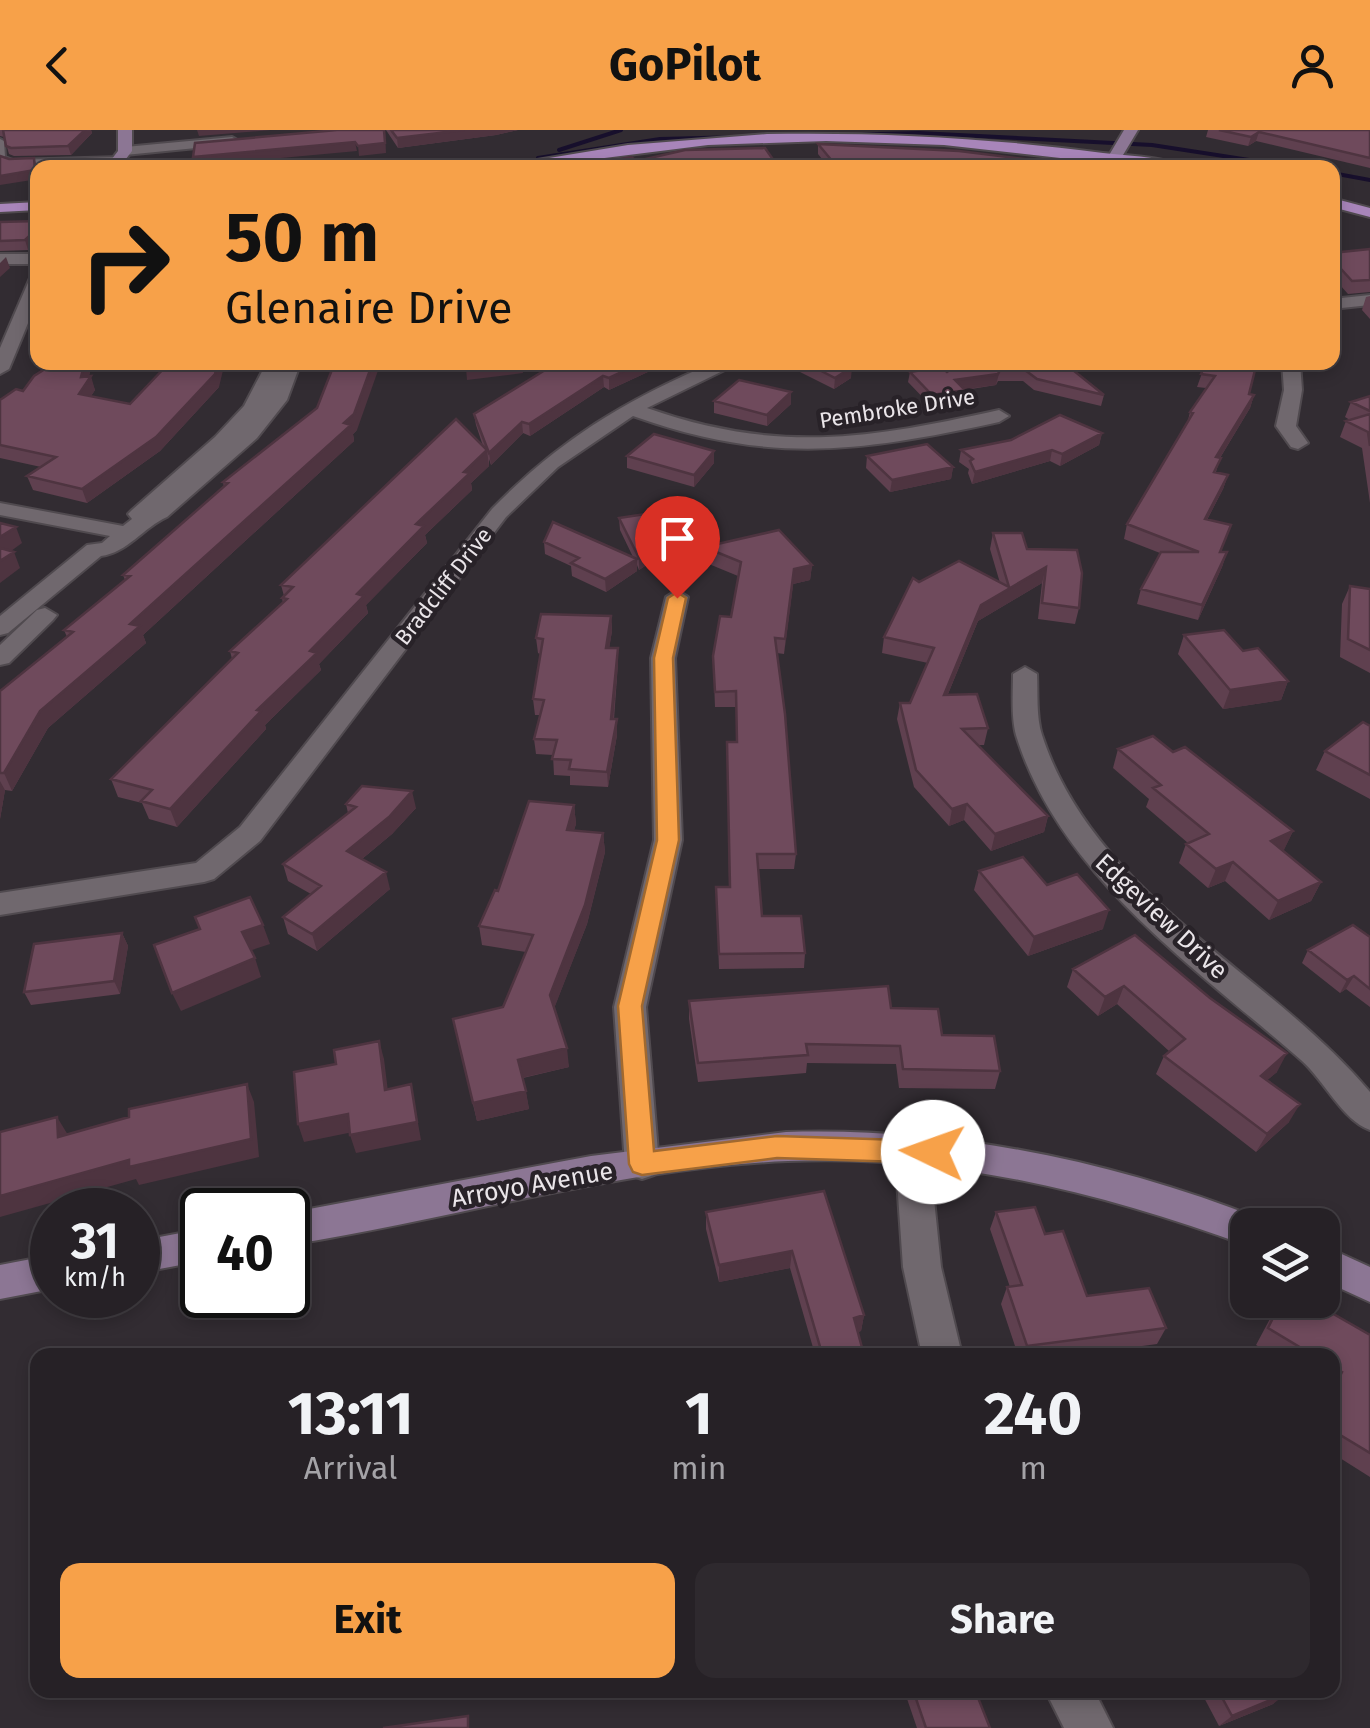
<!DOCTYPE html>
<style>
:root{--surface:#262126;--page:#2e292e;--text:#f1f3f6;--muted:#a4a3a7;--line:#423e43;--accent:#f7a149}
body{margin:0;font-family:"Fira Sans",sans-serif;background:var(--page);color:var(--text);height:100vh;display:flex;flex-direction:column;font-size:38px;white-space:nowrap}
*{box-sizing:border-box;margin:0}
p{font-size:32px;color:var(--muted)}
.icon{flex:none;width:55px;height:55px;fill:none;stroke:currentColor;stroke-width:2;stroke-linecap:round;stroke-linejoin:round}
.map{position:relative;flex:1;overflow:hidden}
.drawer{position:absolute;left:30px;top:1218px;width:1310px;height:350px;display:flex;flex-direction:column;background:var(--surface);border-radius:20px;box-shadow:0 5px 15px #0003,0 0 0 2px var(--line)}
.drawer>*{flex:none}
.hud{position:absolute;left:30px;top:30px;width:1310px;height:210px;border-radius:20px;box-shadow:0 5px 15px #0003,0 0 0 2px var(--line);background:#f7a149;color:#111;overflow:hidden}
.controls{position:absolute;left:1230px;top:1078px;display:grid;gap:20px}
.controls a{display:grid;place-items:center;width:110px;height:110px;border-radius:20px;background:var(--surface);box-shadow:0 5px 15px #0003,0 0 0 2px var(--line);font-size:50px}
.speed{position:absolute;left:30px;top:1058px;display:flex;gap:20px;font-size:50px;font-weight:700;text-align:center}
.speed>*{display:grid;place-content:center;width:130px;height:130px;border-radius:50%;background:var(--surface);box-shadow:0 5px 15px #0003,0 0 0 2px var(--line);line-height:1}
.speed small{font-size:25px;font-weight:400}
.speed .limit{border:5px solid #111;border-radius:15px;background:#fff;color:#111}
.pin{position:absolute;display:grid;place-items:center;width:85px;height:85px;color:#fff;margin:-102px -42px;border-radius:50% 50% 50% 0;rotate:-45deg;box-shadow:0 0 10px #0007}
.pin .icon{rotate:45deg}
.me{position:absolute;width:110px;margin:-55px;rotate:273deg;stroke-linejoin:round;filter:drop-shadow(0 0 8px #0008)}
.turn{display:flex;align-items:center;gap:35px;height:210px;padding:0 30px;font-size:45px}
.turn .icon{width:130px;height:130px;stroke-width:2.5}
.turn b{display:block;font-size:70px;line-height:85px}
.eta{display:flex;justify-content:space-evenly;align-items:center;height:170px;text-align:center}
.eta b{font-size:60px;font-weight:700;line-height:70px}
.action{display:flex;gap:20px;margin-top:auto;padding:20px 30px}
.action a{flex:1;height:115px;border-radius:20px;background:var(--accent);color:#111;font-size:40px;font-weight:700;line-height:115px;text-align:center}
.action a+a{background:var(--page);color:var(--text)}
header{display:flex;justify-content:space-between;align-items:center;height:130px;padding:0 30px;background:var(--accent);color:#111;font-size:45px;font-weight:700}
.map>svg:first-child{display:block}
</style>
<header><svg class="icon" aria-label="back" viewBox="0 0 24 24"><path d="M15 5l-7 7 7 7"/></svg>GoPilot<svg class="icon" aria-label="person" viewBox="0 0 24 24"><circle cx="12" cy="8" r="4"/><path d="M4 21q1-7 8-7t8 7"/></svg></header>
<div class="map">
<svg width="1370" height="1598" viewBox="0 0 1370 1598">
<rect width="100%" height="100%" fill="#322c32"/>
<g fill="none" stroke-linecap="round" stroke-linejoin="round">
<path stroke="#170f2c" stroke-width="4" d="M559,20L621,0
M538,28L660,9L919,3L1152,15L1302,38
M1332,43L1370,50"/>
<defs>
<path id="lane" d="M0,9L4,11L5,27L13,30L120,27L123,29L120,31L12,34L0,30Z"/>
<path id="street" d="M232,7L239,11L237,14L125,25L118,21L125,17Z
M0,124H38V134H0Z
M38,143V169L9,239L0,244V218L30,148Z
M1370,165V175L1332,179V169Z
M267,232H301L287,270L257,308L167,387C144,397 127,423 101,426L8,503L0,505V486L87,415L102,413L110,406L0,385V373L123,396L132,389L128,384L132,380L215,307L244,276Z
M715,232H741L647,278C777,324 868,309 999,280L1009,286L999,292C860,322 770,335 633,286L558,337L506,387L260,711L214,749L204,752L0,785V763L196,733L240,697L492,379C559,310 627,269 715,232Z
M1282,232H1300L1302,260L1296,296L1308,313L1298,319L1291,317L1276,296L1284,260Z
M677,460L688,467L675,528L682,710L646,877L659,1034L654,1045L642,1049L630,1045L625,1034L614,877L654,710L651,528L666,467Z
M45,478L57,485L53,490L9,533L0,535V515L37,480Z
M1025,537L1037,544C1038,563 1036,587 1042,605C1094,765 1268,841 1370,962V1000C1342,990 1324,950 1301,930C1196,838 1059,745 1016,605C1011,587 1013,563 1013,544Z
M912,1006L924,1011L929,1021L941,1137L962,1225H922L903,1137L895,1021L900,1011Z
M1045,1560H1094L1113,1598H1064Z"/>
<path id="secondary" d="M118,0H132V21L119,38H105L118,21Z
M1124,0H1138L1120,30H1110L1108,27Z
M786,1002C949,997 1110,1030 1261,1089L1264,1095H1248V1116C1101,1062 947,1024 788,1031C619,1038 454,1089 288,1115V1083L591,1026Z
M202,1099V1131L138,1143V1111Z
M1322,1115L1370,1137V1172L1322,1150Z
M52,1125V1159L0,1169V1135Z"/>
<path id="primary" d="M767,4C880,2 991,8 1103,23C1128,26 1165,26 1186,38H1149L944,15L826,11L708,15L525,38H488L628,15Z
M1332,68L1370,78V87L1332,77Z
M38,72V80L0,82V74Z"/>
</defs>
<use href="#lane" stroke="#504a4f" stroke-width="4"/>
<use href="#street" stroke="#504a4f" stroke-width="4"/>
<use href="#secondary" stroke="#504a4f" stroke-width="4"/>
<use href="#primary" stroke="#504a4f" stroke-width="4"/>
<use href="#lane" fill="#70686e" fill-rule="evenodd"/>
<use href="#street" fill="#70686e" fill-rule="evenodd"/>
<use href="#secondary" fill="#8c7694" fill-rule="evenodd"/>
<use href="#primary" fill="#a885ba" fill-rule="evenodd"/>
</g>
<path fill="#5f404f" d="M0,0H91L92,3L71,25L14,26L9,24L4,7L0,6Z
M386,0H518L496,5L398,18Z
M1208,0H1370V38L1256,11L1248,16L1206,7Z
M818,14L1098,38H829L818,24Z
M38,91V112L28,120L0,121V92Z
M1370,119V162L1348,164L1332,146V123Z
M1370,166V189L1362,180L1366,167Z
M56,232H92L89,246L95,260L91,266L130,274L219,257L160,321L87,373L33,360L27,346L41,337L0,328V270L23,261Z
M558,232L650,241L609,260L604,257L530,306L523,303L491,335L489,329V336L471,353L472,360L425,405L427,413L366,475L368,483L319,534L321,540L265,595L266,599L177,697L149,689L142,673L118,667L111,649L232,529L230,521L283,473L282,468L284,466L281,455L483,316L476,295L474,284Z
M792,232H850L851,248L834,259L792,238Z
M1063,232L1104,265L1101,276L1034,260L1023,251H998L996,255L965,260L963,271L931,276L908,252L910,242H947Z
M1206,232L1249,264L1254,265L1250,278L1220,328L1216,342L1228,345L1223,359L1207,390L1221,422H1227L1222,437L1198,490L1137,474L1141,459L1160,423L1124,409L1127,394L1187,294L1190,282L1206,258L1197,257Z
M791,262V274L767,296L714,283V271Z
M1370,266V373L1362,318L1340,307L1346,291L1350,290L1345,287L1351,272Z
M357,300L353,304L354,311L143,505L146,513L48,598L12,661L5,660L0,689V561L67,507L64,500L125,450L123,445L224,357L223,352Z
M1102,303L1099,315L1060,336L1050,331L972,354L968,343L969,339L959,332L961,320Z
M714,321V333L694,357L627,338V326Z
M867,326L953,337L951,349L890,362L866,338Z
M619,388L704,409V421L657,428L639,440L637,435V441L606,462L572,446L571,436L545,424L544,412L633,427L620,400Z
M993,403L1027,419L1079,478L1075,494L1038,489L1042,453L978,491L948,564L988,598L984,615H978L1048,686L1044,702L991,721L964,690L949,696L914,657L897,589L900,573H910L928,533L882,523L884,507L919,452L1000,453L990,419Z
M704,417L812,435L810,450L793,454L784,524L777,523L796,724L794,739H758L762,786L805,823L804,838L719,839L716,757H729L727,612H736V577H715L713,526L731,487L738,446L704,432Z
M1350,456L1370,459V543L1340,527L1342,474Z
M611,486L612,501L609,518L618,533L614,589L617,605L608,657L570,655V646L554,645L553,625L536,624L534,609L540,585H535L533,569L540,524L538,523L536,508Z
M1184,505L1243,521L1288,551L1281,570L1223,579L1178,524Z
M1370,596V669L1316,640L1325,621Z
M1118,619L1173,622L1293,701L1283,721L1321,752L1311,771L1269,790L1225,751L1208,758L1179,733L1186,714L1188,713L1146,677L1149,669L1113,638Z
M346,674L416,678L392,704L362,729L390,759L317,821L288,804L283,787L311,764L288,751L283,734L348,683Z
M574,675L576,694L574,700L603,703L605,722L587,794L554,878L569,937L523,948L529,979L477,991L457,907L503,877L526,822L482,815L479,796L498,761Z
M979,741L1047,755L1103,799L1028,826L974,760Z
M122,803L128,816L120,864L31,875L24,862Z
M1135,805L1277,942L1267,950L1289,992L1256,1022L1156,944L1164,926L1169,921L1117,874L1098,886L1067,857L1073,839Z
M1370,807V877L1346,859L1340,863L1302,833L1308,820Z
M689,871L891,878L942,905L1000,941L995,959L899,958L896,934L807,933L806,943L698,952L689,889Z
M824,1061L864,1185L861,1201L858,1202L864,1225L814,1221L790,1138L719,1152L706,1099V1082Z
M996,1082L1045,1104L1087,1166L1166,1198L1157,1214L1076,1225H1018L1001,1174L1007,1157H1010L990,1099Z
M1280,1170H1309L1370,1205V1347L1332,1323V1225H1274L1256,1215Z
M904,1560H975L990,1598H917Z
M1200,1560H1285L1273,1574L1219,1596Z"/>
<path fill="#4e3440" d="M85,0H91L92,3L71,25L68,16Z
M197,0H271L199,6Z
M385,0L386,23L359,26L358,16Z
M464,0H518L496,5L398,18L397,8Z
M1259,2L1256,11L1248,16L1251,7Z
M355,12L357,21L195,36L193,27Z
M34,28L37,37L38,49L0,55V46Z
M38,98V112L28,120L25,110Z
M6,127L10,138L0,147V133Z
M85,232H92L88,251L91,246L95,260L84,277L79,264Z
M218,232H225L219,257L160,321L87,373L82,359Z
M373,232H381L357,300L353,304L354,311L143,505L146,513L48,598L12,661L4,643L40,581L130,494L344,293Z
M513,232H522L523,243L467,250L466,238Z
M643,232H650V241L609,260V248Z
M852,237L851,248L834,259L835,248Z
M1000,240L996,255L953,261L955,250Z
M603,246L604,257L530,306L529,294Z
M965,260L963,271L931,276L932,265Z
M791,262V274L767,296V285Z
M1254,265L1250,278L1212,341L1216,327Z
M522,292L523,303L491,335L489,323Z
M1102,303L1099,315L1060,336L1062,324Z
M487,320L489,336L471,353L472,360L425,405L427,413L366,475L368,483L319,534L321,540L265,595L266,599L177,697L170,679L310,521L416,394L464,342Z
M1052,320L1050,331L972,354L975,342Z
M714,321V333L694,357V345Z
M953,337L951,349L890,362L892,350Z
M1228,345L1223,359L1200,403L1205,389Z
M16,397L22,413L0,429V407Z
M704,409V421L657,428L639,440V428L657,416Z
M14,422L20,438L0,453V431Z
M1227,422L1222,437L1198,490L1202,475Z
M637,429V441L606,462L605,449Z
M812,435L810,450L793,454L784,524L794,439Z
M1046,437L1042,453L978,491L941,581L944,565L981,475Z
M611,486L612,501L607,533L606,518Z
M618,518V533L612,604L611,589Z
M1288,551L1281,570L1223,579L1230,560Z
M617,589V605L608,657L607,642Z
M0,651L5,660L0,689Z
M412,661L416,678L392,704L351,738L347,721Z
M967,674L964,690L949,696L952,679Z
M574,675L576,694L568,719L567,700Z
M1048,686L1044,702L991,721L995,704Z
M1293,701L1284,720L1263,730L1271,711Z
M603,703L605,722L587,794L552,884L550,865Z
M1233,732L1225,751L1208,758L1216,739Z
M386,742L390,759L317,821L312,804Z
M1321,752L1311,771L1269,790L1278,771Z
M1109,780L1103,799L1028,826L1034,807Z
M263,795L270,814L249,821L242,802Z
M122,803L128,816L120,864L114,851Z
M255,828L261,847L181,881L172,863Z
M1354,846L1346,859L1340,863L1347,850Z
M1124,856L1117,874L1098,886L1105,867Z
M379,911L384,929L390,978L385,960Z
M567,918L569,937L521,948L518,930Z
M1287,923L1277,942L1251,964L1261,946Z
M247,954L254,972L259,1027L139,1055L136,1049L0,1087V1066Z
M411,954L421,1010L356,1023L350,1005Z
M526,961L529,979L477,991L473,973Z
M1300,974L1289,992L1256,1022L1267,1004Z
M348,984L353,1002L304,1012L298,994Z
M57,987L68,1005L58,1007Z
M792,1121L790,1138L719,1152V1135Z
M864,1185L861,1201L850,1203L854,1188Z
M1287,1563L1273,1574L1219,1596L1232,1586Z"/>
<path fill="#6f4a5c" stroke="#4e3440" stroke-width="2.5" d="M3,0H85L68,16L11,18L6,16Z
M337,0H384L385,13L358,16L355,12L193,27L195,13Z
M391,0H464L397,8Z
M1219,0H1370V28L1259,2L1251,7Z
M818,14L959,21L1098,38H838Z
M765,18L779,38H571L631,27L637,31L685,20Z
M0,26L9,29L34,28L35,40L0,46Z
M38,91V98L25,110L0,111V92Z
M1370,119V150L1352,151L1332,129V123Z
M56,232H85L81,247L91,246L79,264L130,274L170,232H218L215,244L156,307L82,359L27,346L56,327L0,315V270L16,259L23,261L34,246Z
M335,232H373L354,284L344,293L351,295L130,494L140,496L40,581L4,643H0V561L73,502L64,500L130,446L123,445L228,353L223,352L317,278Z
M464,232H513L466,238Z
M558,232H643L609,248L603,246L529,294L522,292L489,323L474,284Z
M804,232H850L852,237L835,248Z
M961,232H1063L1104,265L1037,249L1025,240H1000L998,244L955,250L965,260L932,265L910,242L941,237L947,242Z
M1206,232H1257L1249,264L1254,265L1216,327L1221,328L1214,342L1228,345L1205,389L1231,395L1220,422H1227L1202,475L1141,459L1161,422H1199L1127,394L1193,283L1190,282L1215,246L1201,244Z
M739,250L791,262L767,285L714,271Z
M1370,266V281L1351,272Z
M1370,284V316L1368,302L1346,291Z
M1060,285L1102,303L1062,324L1052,320L975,342L970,331L973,329L961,320L1011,310Z
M456,289L487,320L464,342L470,343L416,394L424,396L357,464L364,466L310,521L317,523L257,580L261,581L170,679L141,671L152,660L111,649L238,523L230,521L287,469L282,468L293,457L281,455Z
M654,304L714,321L694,345L627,326Z
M927,314L953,337L892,350L867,326Z
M686,378L704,409L657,416L639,428L619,388Z
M553,392L637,429L605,449L571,433L579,428L544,412Z
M0,393L16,397L0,407Z
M779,400L812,435L794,439L785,509L775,508L785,584L796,724H757L762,786H801L805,823L719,824L716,757H730L727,612H737L736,561L715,562L713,526L720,486L731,487L741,432L704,417Z
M993,403H1022L1027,419L1077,420L1082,443L1079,478L1042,473L1046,437L981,475L944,565L977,564L988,598L962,599L1048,686L995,704L967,674L952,679L916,640L900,573H910L934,518L884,507L913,448L919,452L959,431L1009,457Z
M0,418L14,422L0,431Z
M1350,456L1370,459V520L1348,509Z
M541,484L611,486L606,518H618L611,589H617L607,642L569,639L571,630L552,629L557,610L534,609L544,570L533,569L543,509L536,508Z
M1224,500L1243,521L1258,518L1288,551L1230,560L1184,505Z
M1363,592L1370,596V645L1325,621Z
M1153,606L1173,622L1185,617L1293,701L1271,711L1321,752L1278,771L1233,732L1216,739L1186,714L1209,704L1153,658L1161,655L1118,619Z
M362,656L412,661L389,687L347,721L386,742L312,804L283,787L321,756L283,734L356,677L346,674Z
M529,671L574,675L567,700L603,703L585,775L550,865L567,918L518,930L526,961L473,973L453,889L503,877L533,805L479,796L495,760L498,761Z
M1023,727L1047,755L1077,744L1109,780L1034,807L979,741Z
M250,767L263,795L242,802L255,828L172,863L154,815L200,799L195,787Z
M1353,795L1370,807V859L1354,846L1347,850L1308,820Z
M122,803L114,851L24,862L34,814Z
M1135,805L1210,868L1287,923L1261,946L1300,974L1267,1004L1164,926L1185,909L1124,856L1105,867L1073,839Z
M888,856L891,878L938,879L942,905L994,906L1000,941L903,939L900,916L806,914L808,925L698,933L689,871Z
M379,911L385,960L411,954L417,992L350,1005L348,984L298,994L294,942L336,934L334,920Z
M247,954L251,1009L129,1037V1030L0,1066V1002L57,987L58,1007L129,987V979Z
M824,1061L864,1185L854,1188L864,1225H786L821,1220L792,1121L719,1135L706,1082Z
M1035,1077L1045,1104L1063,1101L1087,1166L1149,1158L1166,1198L1027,1216L1007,1157L1022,1155L996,1082Z
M1282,1170H1309L1370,1205V1323L1332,1300V1263L1342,1242L1332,1237V1225H1313L1268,1198Z
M913,1560H975L990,1598H926Z
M1218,1560H1285L1287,1563L1232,1586Z
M468,1586V1598H383Z"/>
<path fill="#f7a149" stroke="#a1692f" stroke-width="2.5" d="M677,462L686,468L673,528L679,710L642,876L654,1021L777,1006L933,1011L942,1014L946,1022L942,1030L933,1033L777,1028L642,1045L633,1042L629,1034L618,876L657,710L654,528L668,468Z"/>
<g text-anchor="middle" stroke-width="9" stroke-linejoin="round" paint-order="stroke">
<g font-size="22" fill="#eae5e9" stroke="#282228">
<text transform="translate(897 278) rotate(-9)" y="8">Pembroke Drive</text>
<text transform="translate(443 456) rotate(-52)" y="8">Bradcliff Drive</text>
</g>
<g font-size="25" fill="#eae5e9" stroke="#282228">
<text transform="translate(1162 786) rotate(43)" y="9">Edgeview Drive</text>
<text transform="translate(532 1054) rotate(-10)" y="9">Arroyo Avenue</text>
</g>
</g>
</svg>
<div class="controls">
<a><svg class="icon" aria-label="layers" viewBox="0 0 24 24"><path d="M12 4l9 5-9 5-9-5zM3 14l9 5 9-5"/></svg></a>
</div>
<div class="speed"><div>31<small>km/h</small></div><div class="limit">40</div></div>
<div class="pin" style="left:677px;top:468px;background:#d93025"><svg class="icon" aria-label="arrive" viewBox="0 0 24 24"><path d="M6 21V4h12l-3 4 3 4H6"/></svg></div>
<svg class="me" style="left:933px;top:1022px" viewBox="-20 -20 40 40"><circle r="19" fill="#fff"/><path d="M0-13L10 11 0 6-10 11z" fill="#f7a149"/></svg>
<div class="hud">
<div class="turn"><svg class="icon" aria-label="right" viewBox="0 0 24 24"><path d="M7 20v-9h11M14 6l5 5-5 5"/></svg><div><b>50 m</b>Glenaire Drive</div></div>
</div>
<section class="drawer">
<div class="eta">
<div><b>13:11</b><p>Arrival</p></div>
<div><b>1</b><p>min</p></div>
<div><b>240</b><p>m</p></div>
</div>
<div class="action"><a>Exit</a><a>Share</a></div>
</section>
</div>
